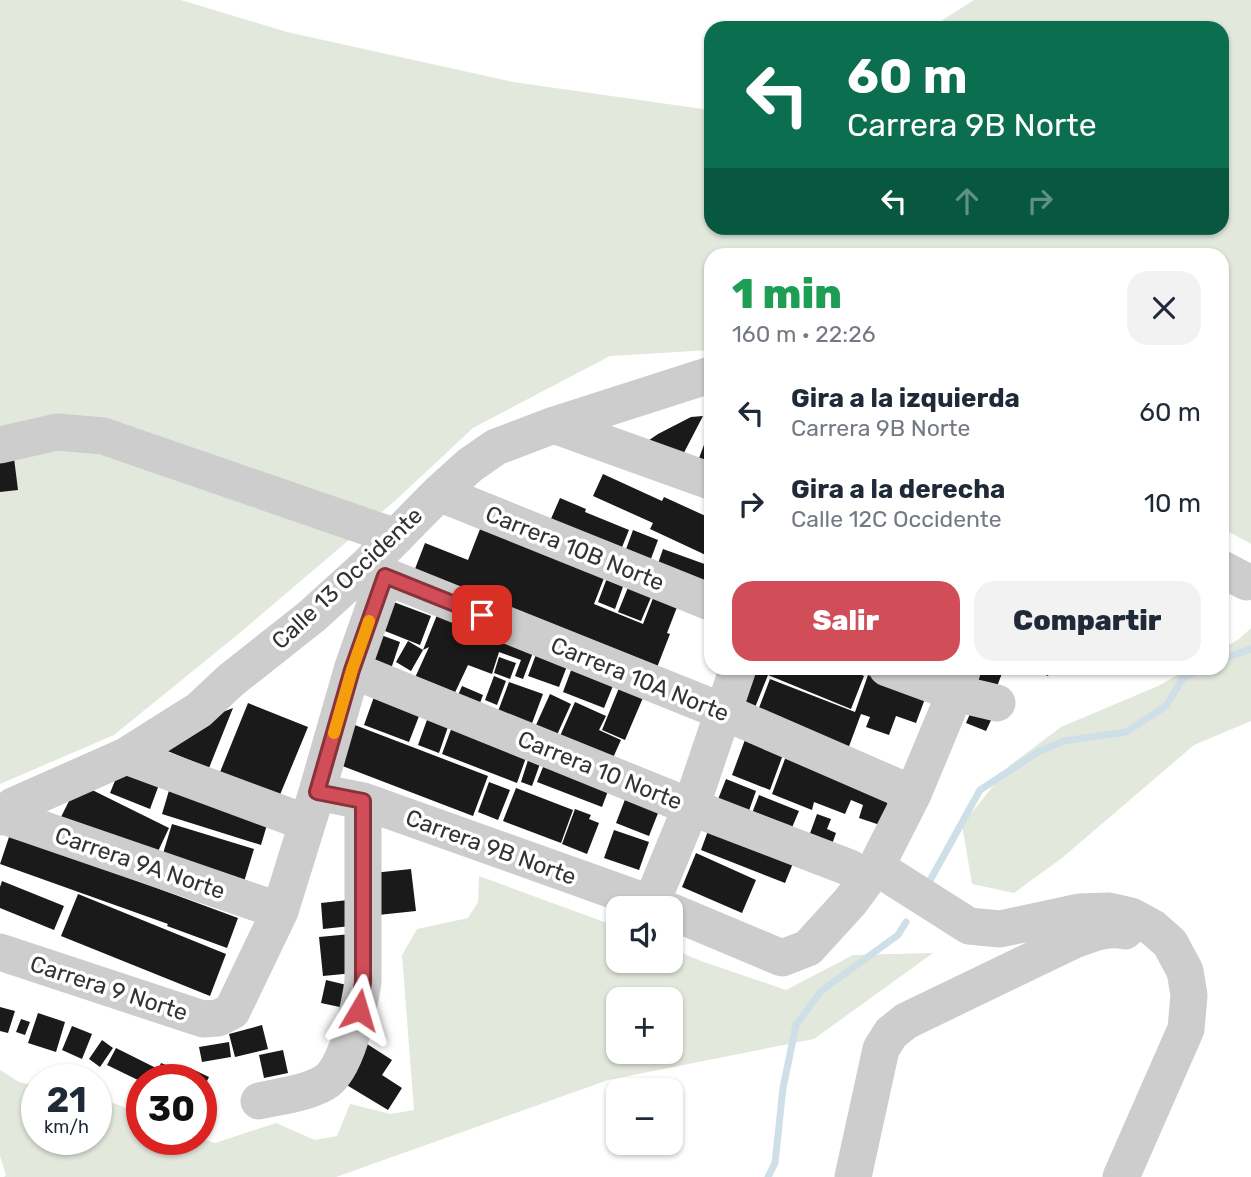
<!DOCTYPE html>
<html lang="es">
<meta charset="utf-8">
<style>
:root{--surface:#fff;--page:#f2f2f3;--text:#1f2937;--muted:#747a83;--accent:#d14d58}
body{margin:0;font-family:Rubik,sans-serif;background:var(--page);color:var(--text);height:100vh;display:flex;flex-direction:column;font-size:26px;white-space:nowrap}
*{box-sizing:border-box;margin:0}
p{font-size:23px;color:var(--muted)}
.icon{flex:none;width:38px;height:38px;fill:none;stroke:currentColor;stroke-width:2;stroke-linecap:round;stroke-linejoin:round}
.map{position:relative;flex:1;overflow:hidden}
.details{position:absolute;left:704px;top:248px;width:525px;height:427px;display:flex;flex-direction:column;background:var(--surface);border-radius:21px;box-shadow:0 2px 5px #0004}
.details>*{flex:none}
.hud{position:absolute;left:704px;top:21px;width:525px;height:214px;border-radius:21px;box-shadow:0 2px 5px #0004;background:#0b6e4f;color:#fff;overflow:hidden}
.buttons{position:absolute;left:606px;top:896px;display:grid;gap:14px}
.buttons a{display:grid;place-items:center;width:77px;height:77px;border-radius:14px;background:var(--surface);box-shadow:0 2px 5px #0004;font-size:35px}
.speed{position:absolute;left:21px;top:1064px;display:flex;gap:14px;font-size:35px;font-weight:700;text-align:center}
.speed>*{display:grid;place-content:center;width:91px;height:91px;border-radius:50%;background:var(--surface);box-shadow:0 2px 5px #0004;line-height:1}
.speed small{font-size:18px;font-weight:400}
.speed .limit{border:10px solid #d22;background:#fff;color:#111}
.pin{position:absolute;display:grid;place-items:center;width:60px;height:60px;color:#fff;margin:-30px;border-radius:14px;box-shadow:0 4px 10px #0006}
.me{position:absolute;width:77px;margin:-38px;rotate:7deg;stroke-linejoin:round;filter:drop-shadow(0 0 5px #0008)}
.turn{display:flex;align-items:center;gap:24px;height:147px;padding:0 28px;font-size:32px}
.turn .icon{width:91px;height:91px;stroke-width:2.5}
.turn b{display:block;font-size:49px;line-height:60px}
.lanes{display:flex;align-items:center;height:66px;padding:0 28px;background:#0003;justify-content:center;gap:35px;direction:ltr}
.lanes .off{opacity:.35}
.round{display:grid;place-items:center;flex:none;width:74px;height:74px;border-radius:21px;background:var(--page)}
.summary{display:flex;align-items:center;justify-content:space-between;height:119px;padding:0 28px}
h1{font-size:42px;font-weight:800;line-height:52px;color:#1e9e55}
.action{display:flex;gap:14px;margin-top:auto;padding:14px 28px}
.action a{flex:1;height:80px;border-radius:21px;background:var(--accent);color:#fff;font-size:28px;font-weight:800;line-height:80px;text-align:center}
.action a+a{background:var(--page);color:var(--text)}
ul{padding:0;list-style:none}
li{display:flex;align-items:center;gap:21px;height:91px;padding:0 28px}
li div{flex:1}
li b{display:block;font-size:26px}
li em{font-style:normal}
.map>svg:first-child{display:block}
</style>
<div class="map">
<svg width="1251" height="1177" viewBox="0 0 1251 1177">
<rect width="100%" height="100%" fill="#fff"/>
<path fill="#e3e8dd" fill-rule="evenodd" d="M0,0H181L287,32L513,82L710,110V228H1222V28H930L974,0H1251V544L1222,528V256H710V350L610,356L473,428L397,499L236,636L114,735L0,784Z
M1251,628V721L1194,745L1062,858L1014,893L972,884L962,825L1009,766L1061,727L1158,686L1188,669L1222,668V649L1239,639Z
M479,876L618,927V961H670V948L701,961L786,990L853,955L933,953L814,1039L608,1080L336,1177H4L6,1175L0,1156V1070L19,1082L37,1086V1139H96V1099L108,1101L142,1114V1139L201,1138L215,1143L276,1123L315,1140L337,1136L350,1104L391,1114L414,1110L402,955L417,929L468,918L478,902ZM670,999V1052H618V999Z"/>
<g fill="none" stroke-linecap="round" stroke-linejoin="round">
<path stroke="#cfdfe8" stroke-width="7" d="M1222,659L1251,649
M928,884L980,790L1038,752L1064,741L1126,732L1166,706L1183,678L1202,668
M768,1177L775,1163L783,1088L796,1025L821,991L898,935L906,922"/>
</g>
<path fill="#1a1a1a" d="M703,416L676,468L639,447L658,434L691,417Z
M708,434L710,435V476L695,469Z
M14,458L18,490L0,492V459Z
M603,474L662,501L664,497L710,518V557L650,529L653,523L593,496Z
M560,498L586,509L585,512L629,530L618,557L547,528Z
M482,524L606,573L594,604L643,624L655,593L679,602L667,633L670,634L656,670L413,574L425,543L468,560Z
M633,530L658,540L646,572L621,563Z
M663,549L710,566V587L654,575Z
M607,578L624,584L615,609L598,602Z
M629,585L652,595L641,621L618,612Z
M391,601L431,616L420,645L380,629Z
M437,615L534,650L523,679L515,676L521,660L499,652L492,674L468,665L451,701L413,682L429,647L423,650Z
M381,635L400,642L390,672L371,666Z
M408,641L423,650L411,671L396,662Z
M538,649L569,661L559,687L528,676Z
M499,657L516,663L510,679L494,673Z
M573,665L615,681L604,708L563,692Z
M749,668H846L864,676L851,709L768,675L754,710L736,703Z
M971,668H1004L996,689L967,677Z
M1030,668H1051L1048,676Z
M868,675L926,696L916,723L896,716L889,735L866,727L870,717L861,714L848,749L757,713L770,679L855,712Z
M494,676L506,681L497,705L485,700Z
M509,682L543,694L531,726L497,714Z
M621,683L645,693L625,740L602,730Z
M462,686L483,695L477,711L455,702Z
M375,694L421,711L409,742L364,725Z
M550,694L571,704L557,735L536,725Z
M575,702L606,716L599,730L621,740L612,760L560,736Z
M248,703L308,727L277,802L218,777Z
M973,707L993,716L986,731L966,723Z
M233,708L209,768L165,750L220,713Z
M428,717L449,724L439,753L418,745Z
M347,722L488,776L473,816L332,762Z
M453,724L528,752L517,783L442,754Z
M746,737L784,752L770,790L732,775Z
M789,748L893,788L880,825L859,818L863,805L851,800L845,814L814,802L812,810L772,794Z
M529,757L541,761L532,786L521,782Z
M547,757L611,783L602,807L537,782Z
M121,766L160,782L150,809L110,793Z
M726,779L756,791L746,819L715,807Z
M489,782L510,790L498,820L478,812Z
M78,783L169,828L153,862L61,817Z
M170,787L269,818L261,845L162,814Z
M516,788L573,810L561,843L503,821Z
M629,789L662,803L649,836L616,823Z
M759,795L799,811L788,837L749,821Z
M575,809L591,815L589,819L599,823L587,854L562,844Z
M817,814L831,819L827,829L836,833L830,850H804Z
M713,817L798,851L785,883L701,850Z
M172,824L254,849L243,885L161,860Z
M614,830L649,842L639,870L604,858Z
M10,834L238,918L227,948L167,926L168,924L0,864Z
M696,853L756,880L742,913L682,887Z
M411,869L416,911L378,915L373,873Z
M2,881L64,906L54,930L0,908V887Z
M78,894L226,954L210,996L61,936Z
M348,900L351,926L323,929L321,903Z
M351,934L354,973L323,976L319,937Z
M326,980L355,987L349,1009L321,1003Z
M0,1007L15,1011L8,1033L0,1031Z
M38,1013L65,1022L56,1052L28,1043Z
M21,1019L30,1022L25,1035L16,1032Z
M262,1025L268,1049L235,1057L229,1034Z
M72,1026L92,1034L82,1059L62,1050Z
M102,1040L113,1048L100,1067L89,1059Z
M229,1042L231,1057L202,1062L199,1047Z
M364,1042L392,1060L382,1075L402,1088L388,1110L340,1081Z
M116,1048L156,1068L150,1080H142V1082L107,1065Z
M283,1050L288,1073L264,1078L259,1055Z
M161,1063L185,1073L182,1080H154Z
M190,1068L209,1077L203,1089L201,1088V1080H184Z"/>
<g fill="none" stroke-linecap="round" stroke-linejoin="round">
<path stroke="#cdcdcd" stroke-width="37" d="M554,425L710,481
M0,445L57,432L103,436L396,537
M439,493L710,602
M367,566L385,576L724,712L913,794
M1222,569L1247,582
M887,668L955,693L997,703
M352,670L691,807L850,868
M126,756L307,823
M317,792L363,801L663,908
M1,815L280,911
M0,817L13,806L126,756L199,710L231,680L312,616L367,566L439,493L470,465L496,447L554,425L710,375
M876,867L969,926L1000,929L1079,912L1109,911L1131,916L1153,928L1170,943L1185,971L1189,995L1186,1029L1121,1177
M651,904L691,807L738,668
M670,911L782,958L808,948L850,902L876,867L913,794L955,693L963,668
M0,952L203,1019L218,1018L232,1011L280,911L317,792L352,670L385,576
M259,1101C281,1096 304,1094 324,1083C347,1070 359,1008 363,982V801
M853,1177L881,1049L891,1033L906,1021L1074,940C1091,934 1107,927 1125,931"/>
</g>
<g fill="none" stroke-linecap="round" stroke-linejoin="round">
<defs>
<path id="route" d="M359,1010L363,982V801L317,792L352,670L385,576L482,615"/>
</defs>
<use href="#route" stroke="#883239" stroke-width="18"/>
<use href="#route" stroke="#d14d58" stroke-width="12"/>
<path stroke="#f59e0b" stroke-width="12" d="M334,733L352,670L369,621"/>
</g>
<g text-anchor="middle" stroke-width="7" stroke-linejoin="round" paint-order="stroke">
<g font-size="23" fill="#333" stroke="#fff">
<text transform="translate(575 548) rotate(22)" y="8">Carrera 10B Norte</text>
<text transform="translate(347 578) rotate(-43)" y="8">Calle 13 Occidente</text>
<text transform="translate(640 679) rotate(22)" y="8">Carrera 10A Norte</text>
<text transform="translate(600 770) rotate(22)" y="8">Carrera 10 Norte</text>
<text transform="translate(491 847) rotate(20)" y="8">Carrera 9B Norte</text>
<text transform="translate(140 863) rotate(19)" y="8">Carrera 9A Norte</text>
<text transform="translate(109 988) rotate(18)" y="8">Carrera 9 Norte</text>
</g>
</g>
</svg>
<div class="buttons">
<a><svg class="icon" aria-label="sound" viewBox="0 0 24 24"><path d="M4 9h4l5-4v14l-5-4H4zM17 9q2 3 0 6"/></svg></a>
<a>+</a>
<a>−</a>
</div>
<div class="speed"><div>21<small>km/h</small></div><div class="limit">30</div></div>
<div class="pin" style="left:482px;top:615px;background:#d93025"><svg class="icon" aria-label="arrive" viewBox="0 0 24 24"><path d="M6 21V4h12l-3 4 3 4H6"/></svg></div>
<svg class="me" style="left:359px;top:1010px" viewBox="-20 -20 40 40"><path d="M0-17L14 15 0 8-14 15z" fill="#d14d58" stroke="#fff" stroke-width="4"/></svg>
<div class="hud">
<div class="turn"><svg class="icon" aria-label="left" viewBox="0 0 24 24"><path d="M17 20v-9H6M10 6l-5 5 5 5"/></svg><div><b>60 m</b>Carrera 9B Norte</div></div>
<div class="lanes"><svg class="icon" aria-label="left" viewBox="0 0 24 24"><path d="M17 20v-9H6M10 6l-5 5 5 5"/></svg><svg class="icon off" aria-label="ahead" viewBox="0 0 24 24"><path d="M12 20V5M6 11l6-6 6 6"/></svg><svg class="icon off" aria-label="right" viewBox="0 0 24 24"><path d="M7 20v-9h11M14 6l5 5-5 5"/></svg></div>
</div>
<section class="details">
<div class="summary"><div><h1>1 min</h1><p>160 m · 22:26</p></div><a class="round"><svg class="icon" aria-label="close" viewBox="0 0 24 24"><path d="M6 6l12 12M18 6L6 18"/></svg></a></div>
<ul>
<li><svg class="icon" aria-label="left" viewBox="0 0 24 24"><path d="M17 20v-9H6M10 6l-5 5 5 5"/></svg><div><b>Gira a la izquierda</b><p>Carrera 9B Norte</p></div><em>60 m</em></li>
<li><svg class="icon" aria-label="right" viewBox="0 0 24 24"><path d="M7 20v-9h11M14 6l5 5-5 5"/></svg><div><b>Gira a la derecha</b><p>Calle 12C Occidente</p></div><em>10 m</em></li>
</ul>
<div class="action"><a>Salir</a><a>Compartir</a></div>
</section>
</div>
